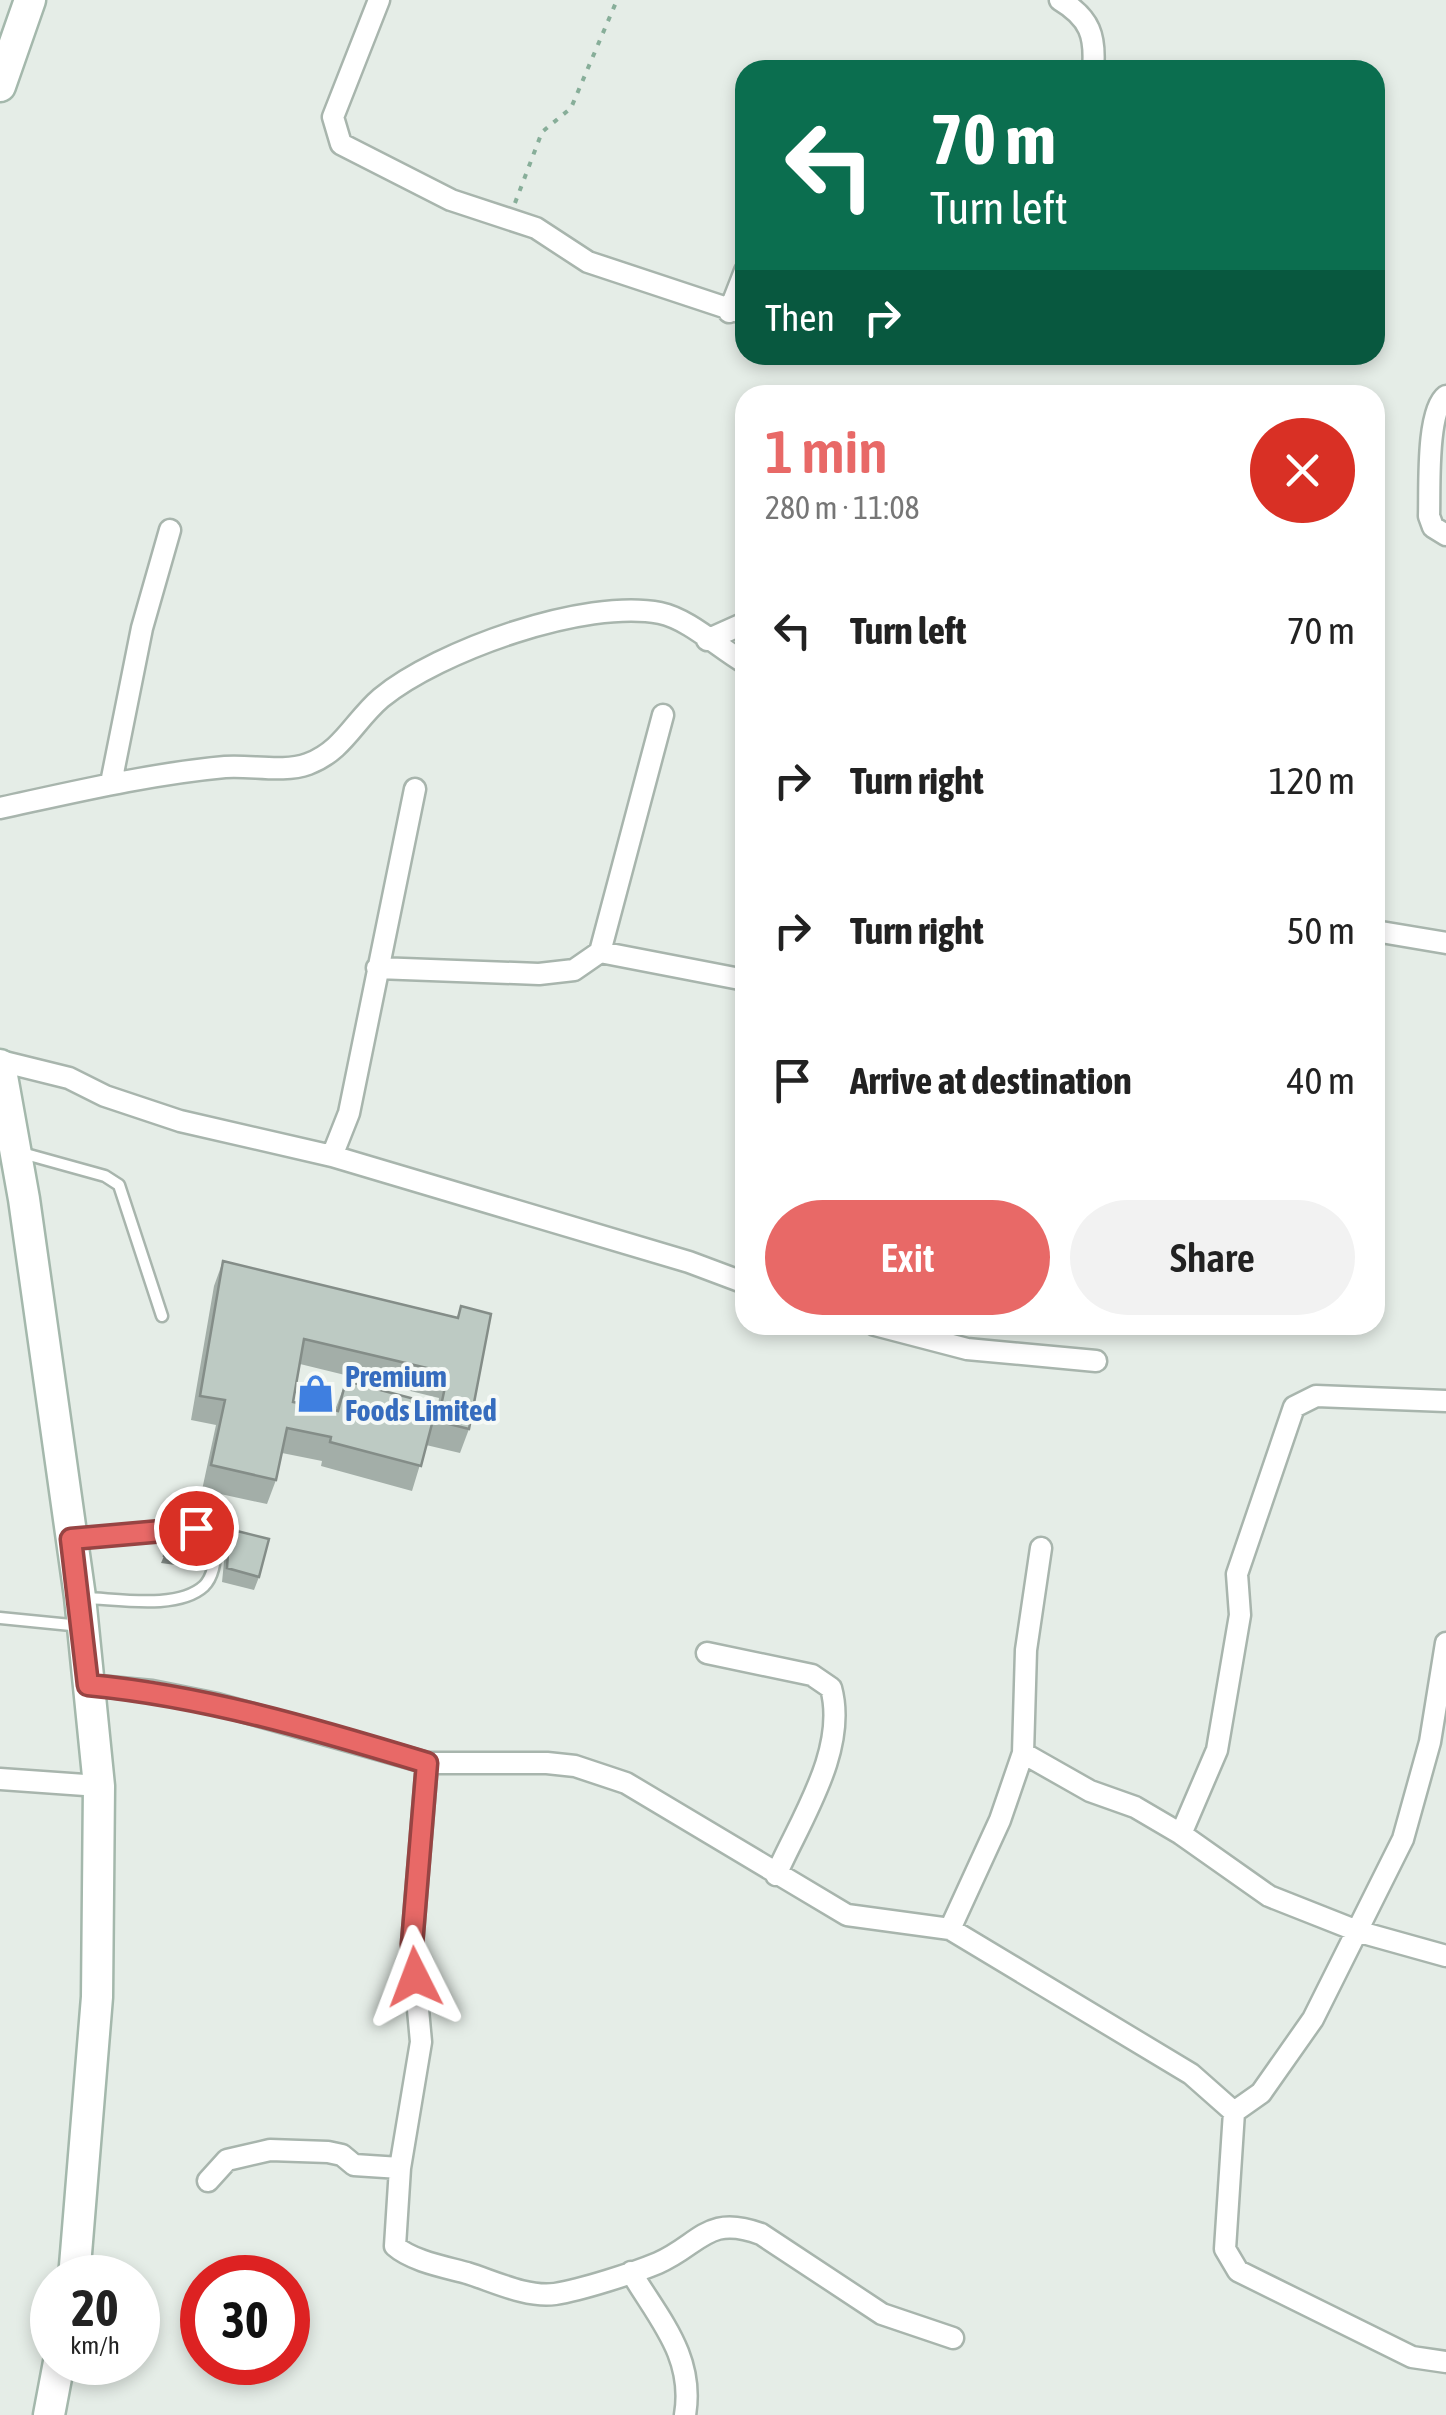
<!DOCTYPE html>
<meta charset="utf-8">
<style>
:root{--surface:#fff;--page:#f2f2f2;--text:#222;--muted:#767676;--accent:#e86967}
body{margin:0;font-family:"Asap Condensed",sans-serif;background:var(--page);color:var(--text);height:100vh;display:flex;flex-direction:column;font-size:38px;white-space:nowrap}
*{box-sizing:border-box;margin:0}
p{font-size:32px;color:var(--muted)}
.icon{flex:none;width:55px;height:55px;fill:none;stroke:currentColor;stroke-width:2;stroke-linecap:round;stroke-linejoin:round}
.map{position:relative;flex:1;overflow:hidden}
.side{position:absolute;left:735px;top:385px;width:650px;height:950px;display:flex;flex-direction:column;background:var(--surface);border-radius:30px;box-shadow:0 5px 15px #0003}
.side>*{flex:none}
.guide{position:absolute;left:735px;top:60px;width:650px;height:305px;border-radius:30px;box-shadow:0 5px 15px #0003;background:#0b6e4f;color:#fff;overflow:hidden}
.speed{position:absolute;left:30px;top:2255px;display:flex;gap:20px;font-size:50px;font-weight:700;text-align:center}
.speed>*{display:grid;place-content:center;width:130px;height:130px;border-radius:50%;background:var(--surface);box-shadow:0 5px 15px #0003;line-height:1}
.speed small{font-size:25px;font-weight:400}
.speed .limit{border:15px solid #d22;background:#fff;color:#111}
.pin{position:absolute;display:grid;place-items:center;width:85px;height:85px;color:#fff;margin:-42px;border:5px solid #fff;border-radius:50%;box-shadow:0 2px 10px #0007}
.me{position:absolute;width:110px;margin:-55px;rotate:357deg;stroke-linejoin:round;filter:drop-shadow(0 0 8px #0008)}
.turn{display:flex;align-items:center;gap:35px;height:210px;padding:0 30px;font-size:45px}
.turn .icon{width:130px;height:130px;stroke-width:2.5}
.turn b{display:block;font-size:70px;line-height:85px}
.then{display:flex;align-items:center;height:95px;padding:0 30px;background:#0003;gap:20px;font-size:38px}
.round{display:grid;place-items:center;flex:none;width:105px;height:105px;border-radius:52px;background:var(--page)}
.overview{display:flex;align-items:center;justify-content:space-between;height:170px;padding:0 30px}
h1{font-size:60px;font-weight:600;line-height:75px;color:var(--accent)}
.button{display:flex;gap:20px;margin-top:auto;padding:20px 30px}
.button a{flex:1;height:115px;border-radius:60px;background:var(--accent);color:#fff;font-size:40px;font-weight:600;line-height:115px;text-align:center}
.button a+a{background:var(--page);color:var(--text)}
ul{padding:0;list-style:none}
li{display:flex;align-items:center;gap:30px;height:150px;padding:0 30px}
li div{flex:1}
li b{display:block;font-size:38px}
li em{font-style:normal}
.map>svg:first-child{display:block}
</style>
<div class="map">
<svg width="1446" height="2415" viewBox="0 0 1446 2415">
<rect width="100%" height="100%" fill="#e5ede7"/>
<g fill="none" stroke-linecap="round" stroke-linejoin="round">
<defs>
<path id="lane" d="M22,1153L105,1176L119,1185L162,1316
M74,1539L196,1528L211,1531L217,1541C215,1556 215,1575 204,1586C178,1610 118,1599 86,1598
M0,1618L81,1626"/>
<path id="street" d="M379,0L333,117L341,144L451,200L536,228L588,262L745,314
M1060,0C1090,18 1096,36 1093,70
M729,312L745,271
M1446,396C1426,411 1430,490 1429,516L1433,527L1446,535
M707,640L745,623
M111,783L142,628L170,530
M0,808C74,792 149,774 225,767C252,765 283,773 308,764C343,751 354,721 381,698C438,651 586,598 660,613C689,619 719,648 745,663
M1375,931L1446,943
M600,952L663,715
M377,968L539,974L574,970L600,952L745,980
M0,1061L69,1078L105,1096L180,1121L332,1156L689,1262L745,1283
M332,1156L349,1113L415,789
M875,1325L967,1349L1096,1361
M707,1653L812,1675L831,1688C848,1750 800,1820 776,1875
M88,1685L152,1691L217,1704L427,1763H547L575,1766L626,1783L847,1915L950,1929L1191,2074L1234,2112L1225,2249L1238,2271L1412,2357L1446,2362
M1023,1753L1090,1791L1135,1807L1181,1834L1269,1896L1360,1932L1446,1956
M427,1763L412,1944L421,2042L400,2168L395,2246C412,2261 445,2267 467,2273C493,2281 527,2298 555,2294C581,2290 634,2273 658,2263C701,2244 707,2214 761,2234L882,2314L953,2338
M0,1779L99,1786
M1181,1834L1217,1750L1240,1615L1237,1574L1294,1407L1316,1396L1446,1401
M950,1929L1000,1820L1023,1753L1026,1650L1041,1548
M1234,2112L1261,2093L1313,2019L1403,1839L1430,1742L1446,1643
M208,2181L227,2160L270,2150L328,2152L342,2155L354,2165L400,2168
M631,2272C658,2318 695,2356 685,2415"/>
<path id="secondary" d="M0,86L30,0
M0,1065L24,1199L80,1597L99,1786L97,1997L74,2278
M49,2415L59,2362"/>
</defs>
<use href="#lane" stroke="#a8b5ad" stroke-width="15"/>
<use href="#street" stroke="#a8b5ad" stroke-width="25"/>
<use href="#secondary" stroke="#a4b8ac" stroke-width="35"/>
<path stroke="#87ae99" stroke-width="4" stroke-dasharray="5 8" stroke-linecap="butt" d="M515,203L542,132L571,108L617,0"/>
<use href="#lane" stroke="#fff" stroke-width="10"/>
<use href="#street" stroke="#fff" stroke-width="20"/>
<use href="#secondary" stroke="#fff" stroke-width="30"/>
</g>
<path fill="#a3aea8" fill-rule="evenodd" d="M223,1261L457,1317L461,1306L469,1429L460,1453L426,1445L412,1491L321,1466L322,1461L282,1453L276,1480L267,1504L202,1490L216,1425L191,1420L214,1286ZM300,1364L439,1398L438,1406L346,1381L335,1410L293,1402Z
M229,1538L259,1577L254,1590L222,1582L225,1552Z"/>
<path fill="#848d88" d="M164,1556L206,1562L204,1569L161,1563Z"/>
<path fill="#bdcac3" stroke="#848d88" stroke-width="2.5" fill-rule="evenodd" d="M223,1261L458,1318L461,1306L491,1314L469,1429L433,1420L421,1466L330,1442L331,1437L287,1428L276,1480L211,1465L225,1400L200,1396ZM304,1339L448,1373L441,1406L346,1381L338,1411L293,1402Z
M237,1531L269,1539L259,1577L227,1568L229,1538L235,1539Z
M166,1536L210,1542L206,1562L164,1556Z"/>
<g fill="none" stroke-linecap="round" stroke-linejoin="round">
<defs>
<path id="route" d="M196,1528L71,1539L88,1685C204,1696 315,1729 427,1763L412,1944L415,1977"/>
</defs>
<use href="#route" stroke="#974443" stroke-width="25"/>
<use href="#route" stroke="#e86967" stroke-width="18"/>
</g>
<defs>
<symbol id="shop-bare" viewBox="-9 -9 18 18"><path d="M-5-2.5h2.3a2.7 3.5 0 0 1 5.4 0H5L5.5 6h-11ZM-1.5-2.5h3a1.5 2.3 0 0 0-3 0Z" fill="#3f7fe0" stroke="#f5f9f6" stroke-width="2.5" paint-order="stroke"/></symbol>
</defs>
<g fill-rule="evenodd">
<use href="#shop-bare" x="288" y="1366" width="55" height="55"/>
</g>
<g text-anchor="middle" stroke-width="8" stroke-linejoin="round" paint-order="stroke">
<g font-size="30" font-weight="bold" fill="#366cbe" stroke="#f5f9f6" text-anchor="start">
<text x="345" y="1387">Premium<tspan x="345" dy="34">Foods Limited</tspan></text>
</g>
</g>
</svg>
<div class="speed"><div>20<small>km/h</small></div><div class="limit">30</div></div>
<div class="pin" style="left:196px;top:1528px;background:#d93025"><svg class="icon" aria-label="arrive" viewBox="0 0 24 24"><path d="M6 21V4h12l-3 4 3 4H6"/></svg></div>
<svg class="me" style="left:415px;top:1977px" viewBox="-20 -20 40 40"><path d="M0-17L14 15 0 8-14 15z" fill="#e86967" stroke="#fff" stroke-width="4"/></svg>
<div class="guide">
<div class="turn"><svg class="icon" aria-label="left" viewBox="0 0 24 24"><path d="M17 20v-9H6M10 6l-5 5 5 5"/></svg><div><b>70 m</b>Turn left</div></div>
<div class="then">Then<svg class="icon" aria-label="right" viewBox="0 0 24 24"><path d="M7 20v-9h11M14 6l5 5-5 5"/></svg></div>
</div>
<section class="side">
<div class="overview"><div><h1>1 min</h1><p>280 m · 11:08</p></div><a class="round" style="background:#d93025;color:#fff"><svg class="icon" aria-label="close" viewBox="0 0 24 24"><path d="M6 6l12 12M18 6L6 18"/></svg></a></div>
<ul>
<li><svg class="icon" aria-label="left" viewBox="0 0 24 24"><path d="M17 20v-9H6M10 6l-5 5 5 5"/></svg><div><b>Turn left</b></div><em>70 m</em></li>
<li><svg class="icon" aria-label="right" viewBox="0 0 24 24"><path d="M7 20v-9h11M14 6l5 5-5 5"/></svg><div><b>Turn right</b></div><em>120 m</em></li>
<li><svg class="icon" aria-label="right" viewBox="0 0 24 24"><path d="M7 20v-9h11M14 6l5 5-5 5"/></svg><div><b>Turn right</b></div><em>50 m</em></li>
<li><svg class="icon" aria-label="arrive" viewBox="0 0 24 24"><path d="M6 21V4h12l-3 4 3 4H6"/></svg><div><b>Arrive at destination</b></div><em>40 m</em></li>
</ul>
<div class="button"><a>Exit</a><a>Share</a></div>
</section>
</div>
